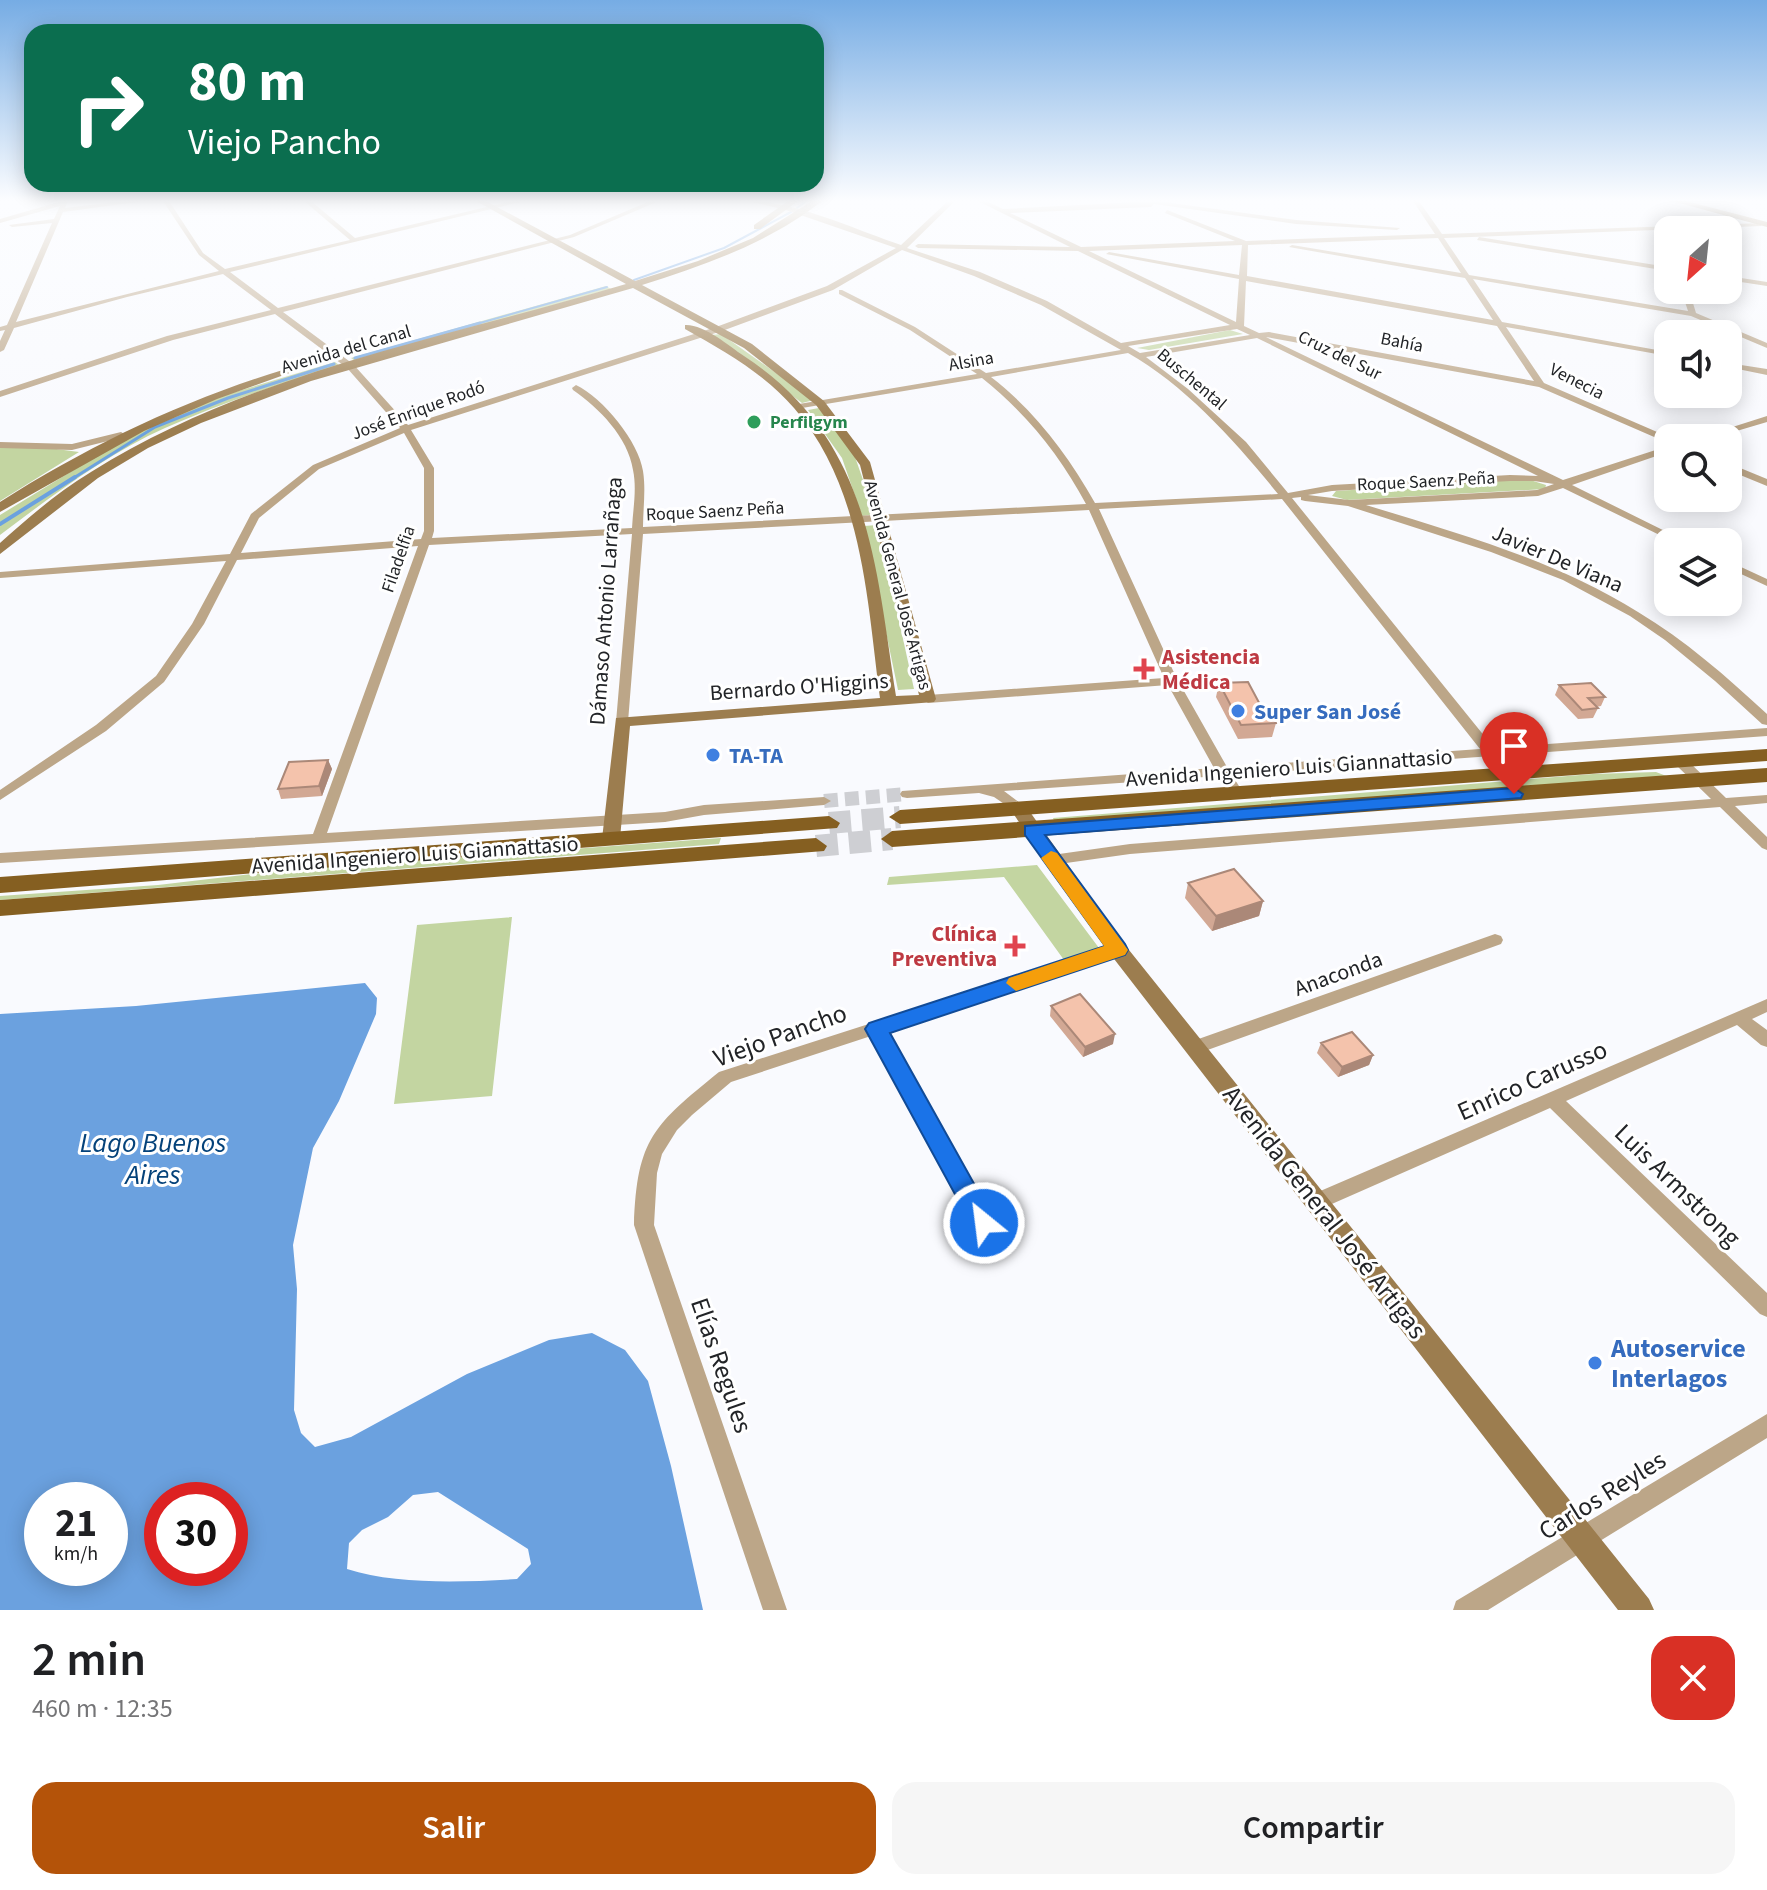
<!DOCTYPE html>
<html lang="es">
<meta charset="utf-8">
<style>
:root{--surface:#fff;--page:#f6f6f6;--text:#202124;--muted:#757577;--accent:#b45309}
body{margin:0;font-family:"Source Sans 3",sans-serif;background:var(--page);color:var(--text);height:100vh;display:flex;flex-direction:column;font-size:30px;white-space:nowrap}
*{box-sizing:border-box;margin:0}
p{font-size:26px;color:var(--muted)}
.icon{flex:none;width:44px;height:44px;fill:none;stroke:currentColor;stroke-width:2;stroke-linecap:round;stroke-linejoin:round}
.map{position:relative;height:1610px;overflow:hidden}
.details{display:flex;flex-direction:column;background:var(--surface);flex:1}
.details>*{flex:none}
.guide{position:absolute;left:24px;top:24px;width:800px;height:168px;border-radius:24px;box-shadow:0 4px 20px #0003;background:#0b6e4f;color:#fff;overflow:hidden}
.needle{width:52px;rotate:207deg}
.buttons{position:absolute;left:1654px;top:216px;display:grid;gap:16px}
.buttons a{display:grid;place-items:center;width:88px;height:88px;border-radius:16px;background:var(--surface);box-shadow:0 4px 20px #0003;font-size:40px}
.speed{position:absolute;left:24px;top:1482px;display:flex;gap:16px;font-size:40px;font-weight:700;text-align:center}
.speed>*{display:grid;place-content:center;width:104px;height:104px;border-radius:50%;background:var(--surface);box-shadow:0 4px 20px #0003;line-height:1}
.speed small{font-size:20px;font-weight:400}
.speed .limit{border:12px solid #d22;background:#fff;color:#111}
.pin{position:absolute;display:grid;place-items:center;width:68px;height:68px;color:#fff;margin:-82px -34px;border-radius:50% 50% 50% 0;rotate:-45deg;box-shadow:0 0 8px #0007}
.pin .icon{rotate:45deg}
.me{position:absolute;width:88px;margin:-44px;rotate:331deg;stroke-linejoin:round;filter:drop-shadow(0 0 6px #0008)}
.turn{display:flex;align-items:center;gap:28px;height:168px;padding:0 32px;font-size:36px}
.turn .icon{width:104px;height:104px;stroke-width:2.5}
.turn b{display:block;font-size:56px;line-height:68px}
.round{display:grid;place-items:center;flex:none;width:84px;height:84px;border-radius:24px;background:var(--page)}
.headline{display:flex;align-items:center;justify-content:space-between;height:136px;padding:0 32px}
h1{font-size:48px;font-weight:600;line-height:60px}
.button{display:flex;gap:16px;margin-top:auto;padding:16px 32px}
.button a{flex:1;height:92px;border-radius:24px;background:var(--accent);color:#fff;font-size:32px;font-weight:600;line-height:92px;text-align:center}
.button a+a{background:var(--page);color:var(--text)}
.map>svg:first-child{display:block}
</style>
<div class="map">
<svg width="1767" height="1610" viewBox="0 0 1767 1610">
<rect width="100%" height="100%" fill="#f9fafe"/>
<path fill="#c3d5a1" d="M606,286L611,289L355,361L351,358Z
M1230,330L1243,334L1149,350L1137,348Z
M721,334L814,400L802,403L711,335Z
M335,362L339,365C280,384 221,403 165,428C105,455 52,496 0,535V515L144,427L225,395Z
M819,408L855,457L875,514L862,516L842,458L808,410Z
M26,445L79,452L0,501V447Z
M1527,479L1546,485L1545,489L1347,500L1332,496L1336,491Z
M878,525L914,689L898,690L864,526Z
M1656,772L1669,777L1055,823L1053,818L1593,774Z
M721,838L719,844L0,900V896L158,885L287,870Z
M1037,865L1099,948L1064,960L1004,877L887,885L889,877Z
M512,917L492,1096L394,1104L417,925Z"/>
<path fill="#6ba1df" fill-rule="evenodd" d="M365,983L377,998L376,1014L339,1101L313,1148L293,1245L297,1289L294,1410L301,1433L315,1447L351,1437L467,1374L549,1340L592,1333L625,1350L648,1381L671,1466L703,1610H0V1014L136,1006ZM438,1492L528,1549L531,1564L517,1579C465,1582 396,1585 347,1569L349,1543L362,1530L388,1517L413,1495ZM42,1500H110V1568H42ZM162,1500H230V1568H162Z"/>
<g fill="none" stroke-linecap="round" stroke-linejoin="round">
<path stroke="#6ba1df" stroke-width="2" d="M797,208L806,201
M634,280L724,248L791,212
M473,325L607,287"/>
<path stroke="#6ba1df" stroke-width="3" d="M355,358L480,323
M72,479L155,427L228,398L334,364"/>
<path stroke="#6ba1df" stroke-width="4" d="M0,524L75,477"/>
<path stroke="#cecfd3" stroke-width="14" stroke-dasharray="14 7" stroke-linecap="butt" d="M824,801L907,794"/>
<path stroke="#cecfd3" stroke-width="22" stroke-dasharray="22 11" stroke-linecap="butt" d="M829,823L900,817
M816,846L892,839"/>
<path fill="#bca688" fill-rule="evenodd" d="M62,201H68L65,208L123,201H144L63,212L16,322L219,271L199,255L163,201H169L203,253L225,269L350,240L304,201H311L355,238L512,201H524L230,272L278,308L570,235L650,201H659L574,237L283,312L353,364L408,425L716,327L827,286L896,248L786,210L748,201C796,201 856,230 901,245L948,201H955L907,248L980,272L1047,301L1121,343L1230,325L1078,251L918,248L915,246L918,244L1070,247L978,201H986L1003,209L1157,201L1296,220L1400,228L1397,230L1296,224L1154,204L1151,207L1010,213L1081,247L1235,241L1165,213L1167,210L1246,241L1435,234L1413,201H1419L1442,234L1763,223L1761,226L1444,238L1469,275L1688,311L1681,290H1689L1696,313L1767,343V348L1691,316L1473,279L1502,322L1668,352V356L1506,327L1544,383L1671,438H1668V443L1539,387L1266,337L1563,480L1668,446V452L1572,485L1687,542H1674L1563,488L1538,496L1366,505C1460,534 1555,560 1638,612C1685,640 1727,677 1767,714V725L1762,724L1715,681L1665,640L1630,616L1563,580L1491,552L1348,506L1305,501L1301,500V497L1292,498L1494,748L1767,728V736L1232,775L1244,794L1237,798L1232,797L1219,776L1004,791L1024,806L1026,809L1024,812L1019,814L994,797L979,793L907,798L902,797L900,794L902,791L1214,768L1168,685L928,703L922,699L928,695L1164,678L1089,510L643,534L628,722L622,726L616,722L632,534L429,545L327,833L665,812L704,805L824,797L831,801L824,805L704,815L665,822L0,863V853L313,834L418,546L237,560L204,624L164,682L106,731L0,800V790L96,725L156,676L192,624L226,561L0,578V572L230,554L251,514L313,465L400,428L347,368L275,314L173,340L0,397V391L167,336L271,310L223,274L127,297L14,328L4,350L0,352V341L5,330L0,331V327L7,325L52,223L12,227L9,225L54,219L60,206L0,223V219ZM1438,238L1461,273L1292,245L1289,247L1465,278L1493,320L1247,276L1248,245ZM1242,245L1239,275L1109,252L1106,254L1239,279L1236,322L1089,251ZM902,250L974,276L1041,305L1121,350L986,373L915,327L842,290H839V294L910,330L977,374L799,404L796,405V409L982,378C1026,413 1060,455 1086,504L643,527C643,509 646,490 643,471C639,442 603,398 576,385L572,388L573,390C599,408 628,437 633,470C637,489 633,509 632,528L432,538L434,531V468L411,430L722,331L833,290ZM1246,281L1497,326L1534,381L1269,332L1259,333L1244,326ZM1237,329L1250,335L1140,353L1128,346ZM1257,338L1538,476L1510,475L1332,485L1288,493L1246,442L1188,389L1146,357ZM1128,353C1185,385 1237,443 1278,494L1095,503C1068,455 1035,411 991,377ZM404,433L424,468V531L421,539L241,553L259,518L319,469ZM1510,481H1534L1554,484L1537,490L1349,500L1308,495L1332,491ZM1282,499L1480,749L1227,767L1176,677L1099,509Z
M1479,237L1668,267V271L1477,240Z
M1728,276L1767,282V286L1728,280Z
M1728,363L1767,369V375L1728,367Z
M1767,416V422L1713,438H1698Z
M121,432L126,435L124,437L72,450L0,448V442L72,444Z
M1728,463L1767,479V486L1728,470Z
M1728,561L1767,579V586L1728,568Z
M1680,757L1685,758L1726,798L1767,795V803L1735,806L1767,837V850L1762,848L1720,807L1130,854L1052,865L1045,860L1052,855L1130,844L1711,799L1675,764L1673,761L1675,758Z
M1495,934L1501,936L1503,940L1501,944L1202,1052L1196,1054L1190,1052L1187,1047L1190,1042Z
M1118,944L1124,946L1126,950L1124,954L886,1032L991,1217L994,1223L991,1229L984,1232L977,1229L871,1036L731,1082L692,1115L677,1130L662,1154L657,1173L654,1225L787,1610H763L634,1225C637,1138 654,1125 719,1072Z
M1767,999V1012L1752,1019L1767,1030V1047L1761,1045L1737,1025L1566,1101L1767,1293V1317L1760,1314L1550,1108L1325,1207L1318,1209L1311,1207L1308,1201L1311,1195Z
M1767,1414V1438L1488,1610H1453L1456,1601Z"/>
<path fill="#9c7d4f" fill-rule="evenodd" d="M476,201H486L635,281L698,261L753,238L812,201H822C769,243 705,265 642,285L752,344L824,401L870,462L936,699L934,702L630,726L620,839L611,845L604,843L602,839L616,718L880,698C867,599 863,488 794,408C765,374 724,351 685,329V325C704,324 729,346 744,356C870,439 875,561 896,696L919,695L860,465L816,405L744,348L633,288L311,381L201,423L148,448L98,478L0,554V543C29,517 58,492 91,472C252,371 446,338 626,284Z
M788,201H798L760,229H754V225Z
M1672,201H1686L1767,222V227Z
M286,369L295,371L217,399L144,431L0,512V502C90,445 184,400 286,369Z
M1019,803L1025,805L1125,945L1649,1599L1654,1610H1618L1111,955L1010,809Z"/>
<path fill="#855f21" fill-rule="evenodd" d="M1767,749V761L900,824L889,817L900,810Z
M1767,768V782L892,847L881,839L892,831Z
M829,816L840,823L837,828L0,893V877Z
M816,838L827,846L824,851L0,916V900Z"/>
</g>
<path fill="#d2a894" d="M1219,683L1264,712L1276,723L1272,737L1238,739L1216,697Z
M1559,685L1605,697L1601,706L1596,707L1598,708L1593,718L1578,719L1555,695Z
M328,760L332,769L322,796L281,799L278,789Z
M1188,883L1263,901L1259,916L1212,931L1185,898Z
M1051,1006L1113,1044L1083,1057L1050,1016Z
M1321,1043L1373,1055L1369,1065L1338,1077L1317,1053Z"/>
<path fill="#ab8878" d="M328,760L332,769L322,796L319,786Z
M1263,901L1259,916L1212,931L1216,916Z
M1115,1034L1113,1044L1083,1057L1085,1047Z
M1373,1055L1369,1065L1338,1077L1342,1067Z"/>
<path fill="#f4c3ac" stroke="#ab8878" stroke-width="2" d="M1248,682L1264,712H1269L1276,723L1241,725L1219,683Z
M1591,683L1605,697L1588,698L1598,708L1582,710L1559,685Z
M328,760L319,786L278,789L289,762Z
M1234,869L1263,901L1216,916L1188,883Z
M1080,994L1115,1034L1085,1047L1051,1006Z
M1352,1032L1373,1055L1342,1067L1321,1043Z"/>
<linearGradient id="sky" x2="0" y2="1"><stop stop-color="#76ace4"/><stop offset="0.47" stop-color="#fcfdff"/><stop offset="1" stop-color="#fcfdff" stop-opacity="0"/></linearGradient>
<rect width="1767" height="427" fill="url(#sky)"/>
<path fill="#1a73e8" stroke="#114b97" stroke-width="2" d="M1514,788L1523,794L1521,798L1045,835L1125,944L1128,950L1125,955L890,1033L996,1223L993,1231L984,1234L975,1231L865,1029L869,1023L1105,946L1025,835V826Z"/>
<path fill="#f59e0b" d="M1051,851L1057,853L1128,950L1125,955L1016,991L1006,983L1009,978L1104,946L1041,858Z"/>
<circle fill="#2e9e5b" stroke="#fff" stroke-width="3" cx="754" cy="422" r="8"/>
<g fill="#e0444e" stroke="#fff" stroke-width="3">
<path d="M1140 657h8v8h8v8h-8v8h-8v-8h-8v-8h8z"/>
<path d="M1011 934h8v8h8v8h-8v8h-8v-8h-8v-8h8z"/>
</g>
<g fill="#3f7fe0" stroke="#fff" stroke-width="3">
<circle cx="1238" cy="711" r="8"/>
<circle cx="713" cy="755" r="8"/>
<circle cx="1595" cy="1363" r="8"/>
</g>
<g text-anchor="middle" stroke-width="6" stroke-linejoin="round" paint-order="stroke">
<g font-size="18" fill="#222427" stroke="#fff">
<text transform="translate(1402 342) rotate(11)" y="6">Bahía</text>
<text transform="translate(346 349) rotate(-16)" y="6">Avenida del Canal</text>
<text transform="translate(1340 355) rotate(26)" y="6">Cruz del Sur</text>
<text transform="translate(971 361) rotate(-10)" y="6">Alsina</text>
<text transform="translate(1192 379) rotate(40)" y="6">Buschental</text>
<text transform="translate(1577 381) rotate(27)" y="6">Venecia</text>
<text transform="translate(418 410) rotate(-20)" y="6">José Enrique Rodó</text>
<text transform="translate(1426 481) rotate(-3)" y="6">Roque Saenz Peña</text>
<text transform="translate(715 511) rotate(-3)" y="6">Roque Saenz Peña</text>
<text transform="translate(398 559) rotate(-71)" y="6">Filadelfia</text>
<text transform="translate(898 585) rotate(75)" y="6">Avenida General José Artigas</text>
</g>
<g font-size="18" font-weight="bold" fill="#27864d" stroke="#fff" text-anchor="start">
<text x="770" y="428">Perfilgym</text>
</g>
<g font-size="22" fill="#222427" stroke="#fff">
<text transform="translate(1558 558) rotate(23)" y="8">Javier De Viana</text>
<text transform="translate(605 601) rotate(-86)" y="8">Dámaso Antonio Larrañaga</text>
<text transform="translate(799 686) rotate(-4)" y="8">Bernardo O'Higgins</text>
<text transform="translate(1289 767) rotate(-4)" y="8">Avenida Ingeniero Luis Giannattasio</text>
<text transform="translate(415 854) rotate(-4)" y="8">Avenida Ingeniero Luis Giannattasio</text>
<text transform="translate(1338 973) rotate(-20)" y="8">Anaconda</text>
</g>
<g font-size="22" font-weight="bold" fill="#be3a42" stroke="#fff" text-anchor="start">
<text x="1162" y="664">Asistencia<tspan x="1162" dy="25">Médica</tspan></text>
<text x="997" y="941" text-anchor="end">Clínica<tspan x="997" dy="25">Preventiva</tspan></text>
</g>
<g font-size="22" font-weight="bold" fill="#366cbe" stroke="#fff" text-anchor="start">
<text x="1254" y="719">Super San José</text>
<text x="729" y="763">TA-TA</text>
</g>
<g font-size="26" fill="#222427" stroke="#fff">
<text transform="translate(780 1035) rotate(-20)" y="9">Viejo Pancho</text>
<text transform="translate(1532 1080) rotate(-24)" y="9">Enrico Carusso</text>
<text transform="translate(1678 1185) rotate(44)" y="9">Luis Armstrong</text>
<text transform="translate(1325 1212) rotate(52)" y="9">Avenida General José Artigas</text>
<text transform="translate(722 1365) rotate(71)" y="9">Elías Regules</text>
<text transform="translate(1602 1495) rotate(-32)" y="9">Carlos Reyles</text>
</g>
<g font-size="26" font-weight="bold" fill="#366cbe" stroke="#fff" text-anchor="start">
<text x="1611" y="1357">Autoservice<tspan x="1611" dy="30">Interlagos</tspan></text>
</g>
<g font-size="28" font-style="italic" fill="#04427a" stroke="#fff">
<text x="153" y="1152">Lago Buenos<tspan x="153" dy="32">Aires</tspan></text>
</g>
</g>
</svg>
<div class="buttons">
<a><svg class="needle" viewBox="-14 -14 28 28"><path d="M0-13l5 13h-10z" fill="#e53935"/><path d="M0 13l5-13h-10z" fill="#757577"/></svg></a>
<a><svg class="icon" aria-label="sound" viewBox="0 0 24 24"><path d="M4 9h4l5-4v14l-5-4H4zM17 9q2 3 0 6"/></svg></a>
<a><svg class="icon" aria-label="search" viewBox="0 0 24 24"><circle cx="10" cy="10" r="6"/><path d="M15 15l6 6"/></svg></a>
<a><svg class="icon" aria-label="layers" viewBox="0 0 24 24"><path d="M12 4l9 5-9 5-9-5zM3 14l9 5 9-5"/></svg></a>
</div>
<div class="speed"><div>21<small>km/h</small></div><div class="limit">30</div></div>
<div class="pin" style="left:1514px;top:794px;background:#d93025"><svg class="icon" aria-label="arrive" viewBox="0 0 24 24"><path d="M6 21V4h12l-3 4 3 4H6"/></svg></div>
<svg class="me" style="left:984px;top:1223px" viewBox="-20 -20 40 40"><circle r="17" fill="#1a73e8" stroke="#fff" stroke-width="3"/><path d="M0-11L8 9 0 5-8 9z" fill="#fff"/></svg>
<div class="guide">
<div class="turn"><svg class="icon" aria-label="right" viewBox="0 0 24 24"><path d="M7 20v-9h11M14 6l5 5-5 5"/></svg><div><b>80 m</b>Viejo Pancho</div></div>
</div>
</div>
<section class="details">
<div class="headline"><div><h1>2 min</h1><p>460 m · 12:35</p></div><a class="round" style="background:#d93025;color:#fff"><svg class="icon" aria-label="close" viewBox="0 0 24 24"><path d="M6 6l12 12M18 6L6 18"/></svg></a></div>
<div class="button"><a>Salir</a><a>Compartir</a></div>
</section>
